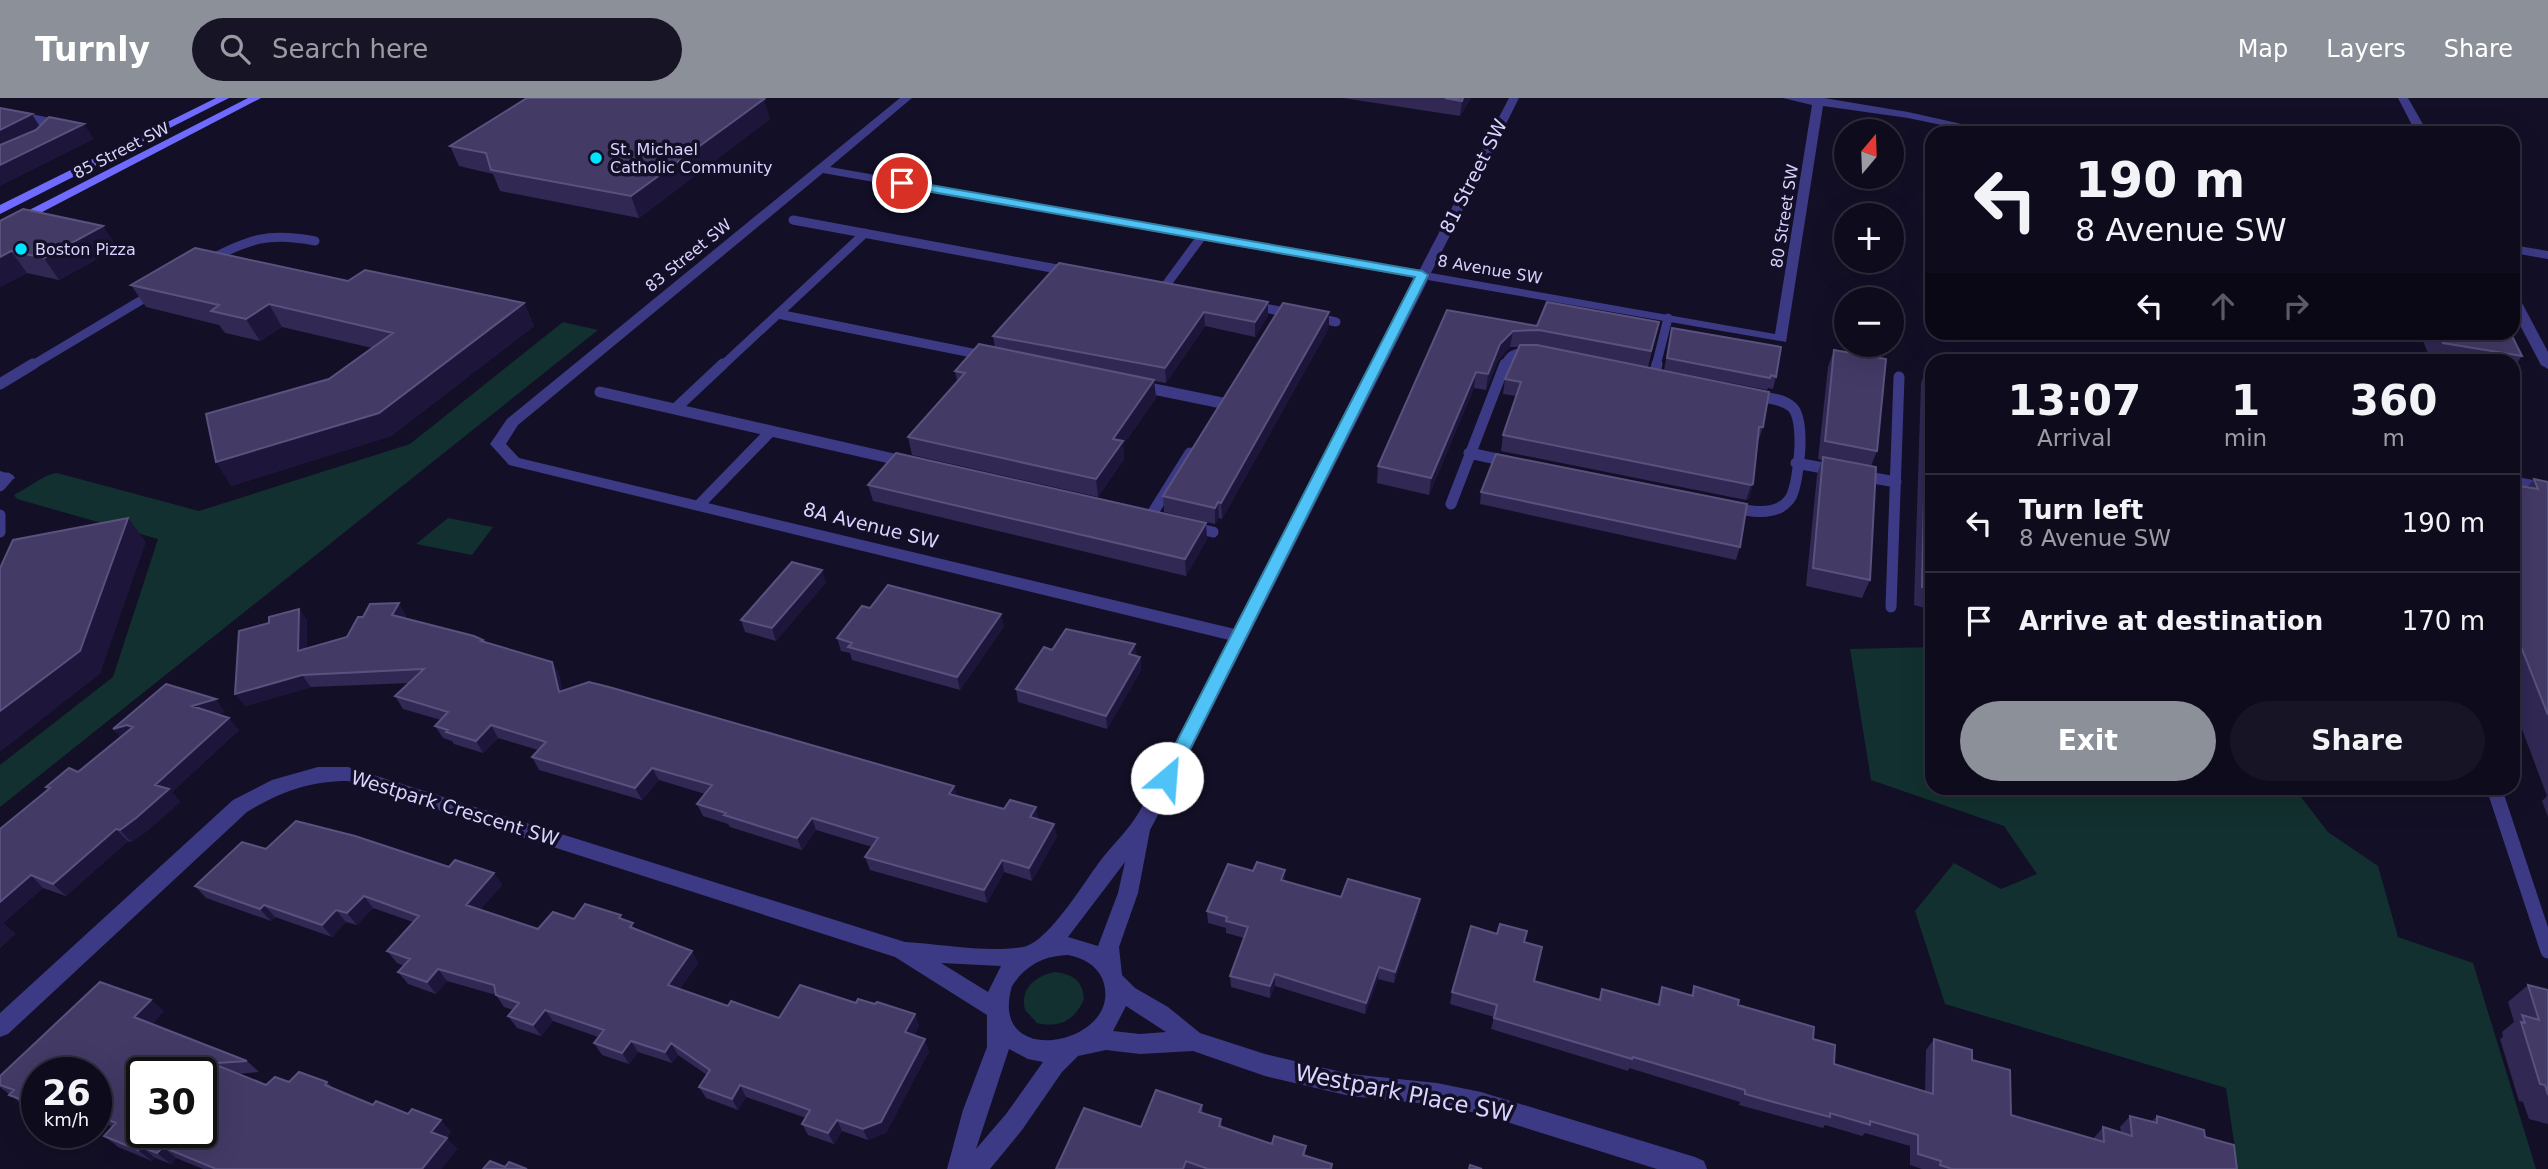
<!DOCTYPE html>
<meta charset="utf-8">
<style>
:root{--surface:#0e0b1c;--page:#171425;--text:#f1f3f6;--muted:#9b9ba3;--line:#2e2b3b;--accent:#8c9099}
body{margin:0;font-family:"DejaVu Sans",sans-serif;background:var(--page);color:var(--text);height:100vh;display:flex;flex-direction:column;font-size:26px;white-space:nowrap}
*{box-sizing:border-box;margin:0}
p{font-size:23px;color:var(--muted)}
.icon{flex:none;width:38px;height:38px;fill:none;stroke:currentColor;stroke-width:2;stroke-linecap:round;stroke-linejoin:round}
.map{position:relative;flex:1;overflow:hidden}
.panel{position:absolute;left:1925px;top:256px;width:595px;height:441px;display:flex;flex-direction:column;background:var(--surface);border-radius:21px;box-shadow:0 7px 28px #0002,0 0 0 2px var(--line)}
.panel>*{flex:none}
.hud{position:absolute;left:1925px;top:28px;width:595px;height:214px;border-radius:21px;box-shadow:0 7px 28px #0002,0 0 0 2px var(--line);background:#0e0b1c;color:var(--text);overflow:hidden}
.needle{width:46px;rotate:19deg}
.fabs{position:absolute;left:1834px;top:21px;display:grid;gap:14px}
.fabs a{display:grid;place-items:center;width:70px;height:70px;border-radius:50%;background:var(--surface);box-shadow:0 7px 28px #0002,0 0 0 2px var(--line);font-size:35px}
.speed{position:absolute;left:21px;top:959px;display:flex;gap:14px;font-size:35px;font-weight:700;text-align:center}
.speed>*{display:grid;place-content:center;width:91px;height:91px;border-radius:50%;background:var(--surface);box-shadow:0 7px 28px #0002,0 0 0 2px var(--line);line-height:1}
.speed small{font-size:18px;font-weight:400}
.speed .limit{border:4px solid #111;border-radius:10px;background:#fff;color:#111}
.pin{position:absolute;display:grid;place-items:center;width:60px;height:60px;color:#fff;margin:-30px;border:4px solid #fff;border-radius:50%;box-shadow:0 2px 7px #0007}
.me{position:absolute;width:77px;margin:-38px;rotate:27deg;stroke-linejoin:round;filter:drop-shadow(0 0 5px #0008)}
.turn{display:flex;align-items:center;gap:24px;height:147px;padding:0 35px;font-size:32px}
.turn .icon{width:91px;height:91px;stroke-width:2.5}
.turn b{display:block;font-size:49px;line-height:60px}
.lanes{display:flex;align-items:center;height:66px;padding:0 35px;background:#0003;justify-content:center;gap:35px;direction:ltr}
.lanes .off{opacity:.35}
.eta{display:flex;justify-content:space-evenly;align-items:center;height:119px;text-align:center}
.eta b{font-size:42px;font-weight:700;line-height:49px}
.cta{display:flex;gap:14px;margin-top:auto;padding:14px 35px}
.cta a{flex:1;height:80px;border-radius:42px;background:var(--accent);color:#fff;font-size:28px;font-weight:700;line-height:80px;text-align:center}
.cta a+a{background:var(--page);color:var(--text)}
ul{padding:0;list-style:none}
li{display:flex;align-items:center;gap:21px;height:98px;padding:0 35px;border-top:2px solid var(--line)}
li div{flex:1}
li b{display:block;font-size:26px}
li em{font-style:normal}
header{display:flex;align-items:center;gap:42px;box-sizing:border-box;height:98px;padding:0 35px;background:var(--accent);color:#fff}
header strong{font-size:33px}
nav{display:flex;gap:38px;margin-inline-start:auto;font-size:24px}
.search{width:490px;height:63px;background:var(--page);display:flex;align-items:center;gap:18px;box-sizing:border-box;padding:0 24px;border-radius:38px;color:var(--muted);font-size:26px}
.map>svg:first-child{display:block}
</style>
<header>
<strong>Turnly</strong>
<div class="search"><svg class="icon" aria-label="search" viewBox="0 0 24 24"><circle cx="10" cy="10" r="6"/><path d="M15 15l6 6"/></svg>Search here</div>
<nav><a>Map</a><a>Layers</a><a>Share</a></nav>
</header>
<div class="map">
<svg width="2548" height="1071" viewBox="0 0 2548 1071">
<rect width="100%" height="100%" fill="#130f26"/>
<path fill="#12302f" d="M563,224L598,232L0,709V667L113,579L158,441L17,401L14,397C27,391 44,376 57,375L199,413L410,346Z
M448,420L493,429L472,457L416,446Z
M1932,549V690H2294L2328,734L2378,768L2398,839L2473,865L2536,1071H2238L2226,990L1945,906L1915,813L1954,765L2001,791L2037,776L2004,728L1871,682L1850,551Z
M1055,874C1073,876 1083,883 1084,901C1075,923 1059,930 1037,925L1025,912C1020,890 1035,878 1055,874Z"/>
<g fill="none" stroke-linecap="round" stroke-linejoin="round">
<path stroke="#3d3a85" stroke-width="9" d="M0,14L47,24L52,27V32
M793,122L1068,173
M207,163C248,141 268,134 315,143
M1163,191L1202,138
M1254,208L1295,216
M778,216L987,258
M1313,219L1336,224
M31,268L155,194
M722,268L865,135
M1505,268C1510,254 1517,255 1530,254
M1656,268L1668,220"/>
<path stroke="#3d3a85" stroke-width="11" d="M1654,278L1657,266
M0,286L33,266
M1139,288L1222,305
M600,294L907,364
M675,311L723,266
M1469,355L1511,364
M1796,365L1834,372
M1862,378L1896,384
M0,388L7,380
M1451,406L1505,266
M699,407L771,333
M1731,409C1746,412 1764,417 1779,410C1783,408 1789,403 1791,399C1799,383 1806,322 1792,309C1782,300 1764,300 1751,297
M0,417V434
M1150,419L1190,355
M1191,429L1213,434
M1891,509L1899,279"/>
<path stroke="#3d3a85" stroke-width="15" d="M2494,690L2548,853"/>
<path fill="#3d3a85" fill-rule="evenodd" d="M900,0H912L830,69L1419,173L1509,0H1519L1431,175L1775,236L1812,7L1783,0H1824L1908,14L2002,35H1980L1908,20L1823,8L1786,244L1428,182L1177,680L1174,685L1167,688L1160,685L1157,680L1229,542L509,367L490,346L507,321ZM823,75L1416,180L1235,531L519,360L506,346L518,327Z
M2398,0H2408L2428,35H2416Z
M2513,147L2548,153V161L2513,155Z
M2513,197L2520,201L2548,254V271L2541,267L2513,214Z
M0,373L13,377L15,380L7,385L0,383Z
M2513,378L2548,385V395L2513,388Z
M318,669H348L905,844C943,846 985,855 1023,849C1049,845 1087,779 1104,758C1118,741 1133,727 1143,707L1150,705L1157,707L1160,713L1150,732L1138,795L1119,849L1122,877L1135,890L1168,909L1200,935L1265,956L1350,976L1437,985L1481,994L1695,1059L1704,1063L1707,1071H1657L1481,1016L1437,1007L1350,998L1265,978L1193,953L1140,956L1106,952L1078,958L1062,974L1022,1032L990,1071H947L963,1012L987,949V917L895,859L348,683C309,683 280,694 247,714L8,936L0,939V915L233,702L272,682ZM1125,764L1118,795L1098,848L1068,839ZM1068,857C1083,860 1095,866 1102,880C1129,945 986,976 1012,888C1026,867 1043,858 1068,857ZM941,865L1001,868L988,894ZM1126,908L1166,934L1140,936L1113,933ZM1009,951L1028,961L1043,964L1006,1016L976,1051Z"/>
<path fill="#6f6bff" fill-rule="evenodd" d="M216,0H229L0,116V107Z
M248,0H261L0,136V127Z"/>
</g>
<path fill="#312854" d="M1343,0H1471L1460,18Z
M770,21L639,120L500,93L493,76L459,68L450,48Z
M0,123L103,128L117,150L59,182L27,175L0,189Z
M1059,165L1268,218L1255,239L1205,228L1166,285L1154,283L1156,300L1123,347L1124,361L1098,399L912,357L908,339L957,283L955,273L995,250L993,238Z
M348,183L524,205L534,228L391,338L231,388L372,250L282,229L260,243L225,235L219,227L146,209L131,187Z
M1447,212L1537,228L1659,224L1648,269L1605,261L1763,329L1758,344L1753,386L1749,401L1746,402L1501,353L1503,337L1516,298L1503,296L1505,281L1519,249H1510L1498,262L1486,292L1474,290L1429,397L1377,385L1378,368Z
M1329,230L1222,421L1219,420L1215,426L1164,414L1163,398Z
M1672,230L1776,279L1773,291L1768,290L1767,292L1664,272Z
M2419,234H2510L2522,258L2513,270V262H2431Z
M1834,252L1877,353L1871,368L1870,482L1862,500L1806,488L1817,377L1822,362L1818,361L1828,269Z
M1927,268H1932V512L1914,507L1921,285Z
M2534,381L2548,384V719L2542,703L2547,698L2513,607V387L2527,389Z
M868,387L1207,441L1186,478L873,403Z
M1481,394L1740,449L1736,462L1480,406Z
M826,484L776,543L745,534L741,522Z
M870,510L1004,528L960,592L852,562L850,555L841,553L837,540Z
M299,511L307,523V550L347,539L363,519L406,517L405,520L552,564L559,576L562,592L954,688L957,698L1039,721L1057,738L1032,783L1004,774L987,805L870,772L865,759L872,749L816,732L802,752L730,729L728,726L703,718L697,706L705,696L659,682L642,702L539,672L532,659L538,652L498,640L483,655L454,646L452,643L443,640L435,628L441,622L403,611L395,598L410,585L311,589L245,608L269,525Z
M1052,552L1140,559L1141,572L1107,631L1018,604L1016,591Z
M166,586L225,614L218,616L239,632L172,694L180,704L147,733L131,744L128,743L66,798L43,790L3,825L15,836L0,850V731L49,692L46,689L78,674L121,639L113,631Z
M266,751L449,769L494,775L502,787L480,812L538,831L574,821L624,822L637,832L692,853L698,865L680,891L728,908L779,920L856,905L875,906L915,916L919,928L914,937L929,953L886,1035L868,1042L842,1033L834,1046L808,1037L802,1026L806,1020L746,999L738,1012L706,1000L699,989L707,977L678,957L672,965L638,954L629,966L602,957L594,945L598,939L553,923L541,938L517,930L508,918L513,912L504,909L496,897L447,883L436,896L408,886L398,874L404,868L397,865L387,853L413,824L373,810L357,827L346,824L332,839L275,819L271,823L206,800L195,788Z
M1285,783L1341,799L1418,813L1394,885L1378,881L1365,916L1275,888L1270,900L1231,889L1230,878L1244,840L1226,835V830L1208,825L1207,813Z
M1524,844L1534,883L1599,901L1602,891L1657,907L1662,889L1691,897L1694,888L1813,941L1834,966L1925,994L1926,952L1934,941L1972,962L2011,1017L2093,1041L2103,1029L2121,1034L2120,1029L2130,1018L2152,1023L2157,1018L2205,1039L2237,1071H1922L1910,1067V1048L1865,1035L1862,1038L1825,1027L1823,1030L1772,1016L1739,1007L1740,1004L1629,970L1628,973L1491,931L1494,919L1450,906L1452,894Z
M2528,887L2548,892V1026L2529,1021L2523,1004L2519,1003L2500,941L2503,939L2502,934L2514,924L2508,904Z
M164,913L152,926L247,963L259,974L237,976L266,987L289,984H327L334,991L373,1007L451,1033L446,1040L457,1051L441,1071H203L176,1060L171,1066L155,1060L152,1063L118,1049L104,1038L113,1029L96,1022V975H37V1013L24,1008L0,989V978Z
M1202,1007L1203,1015L1221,1021L1222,1029L1272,1046L1306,1048L1305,1058L1332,1066V1071H1056L1141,1029Z"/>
<path fill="#1d163a" d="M1463,0H1471L1460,18L1462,3Z
M764,1L770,21L639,120L631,98Z
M32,16L42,32L0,53V32Z
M84,26L94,41L0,88V67Z
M103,128L117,150L59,182L44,160Z
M11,153L27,175L0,189V159Z
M1268,204V218L1255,239V224Z
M524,205L534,228L391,338L231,388L216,364Z
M269,206L282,229L260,243L246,221Z
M1204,214L1205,228L1166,285L1165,270Z
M1329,214V230L1222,421L1221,405Z
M1513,233L1510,249L1498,262L1486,292L1488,276L1500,246Z
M1476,274L1474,290L1429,397L1431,380Z
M1154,282L1156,300L1123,347L1124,361L1098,399L1096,381L1113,341Z
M1753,386L1749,401L1746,402L1751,387Z
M1218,404L1219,420L1215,426V410Z
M128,420L146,444L100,576L0,654V613Z
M1206,425L1207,441L1186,478L1185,461Z
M822,472L826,484L776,543L772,530Z
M399,505L406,517L400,530L392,517Z
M299,511L307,523V566L298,553Z
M1001,516L1004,528L960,592L957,579Z
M1135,546L1137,558L1129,556Z
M1140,559L1141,572L1107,631L1106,618Z
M552,564L559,576L565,606L559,594Z
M302,577L311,589L245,608L235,596Z
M216,601L225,614L202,621L192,608Z
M229,620L239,632L172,694L180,704L147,733L131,744L120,732L155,687Z
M127,627L138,639L124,643L113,631Z
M491,627L498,640L483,655L476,643Z
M652,670L659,682L642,702L635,690Z
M954,688L957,700L949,696Z
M1036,709L1039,722L1030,719Z
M812,720L816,732L802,752L797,740Z
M1054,726L1057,738L1032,783L1029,770Z
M116,731L128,743L66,798L53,786Z
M1002,762L1004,774L987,805L984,792Z
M1285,772V784L1281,782Z
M494,775L502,787L474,819L466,807Z
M31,777L43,790L3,825L15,836L0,850V804Z
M364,798L373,810L357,827L347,815Z
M1420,801L1418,813L1394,885L1395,874Z
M264,807L275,819L271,823L260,811Z
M336,812L346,824L332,839L322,827Z
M692,853L698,865L675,899L668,887Z
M1379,869L1378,881L1365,916L1366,905Z
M438,871L447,883L436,896L427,884Z
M1275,876V888L1270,900V888Z
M151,902L164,913L147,931L134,919Z
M545,912L553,923L541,938L533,927Z
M915,916L919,928L909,946L905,934Z
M925,941L929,953L886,1035L868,1042L863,1031Z
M631,943L638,954L629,966L622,955Z
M671,945L678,957L672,965L665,954Z
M740,987L746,999L738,1012L732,1001Z
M441,1022L451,1033L441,1045L431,1034Z
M837,1022L842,1033L834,1046L828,1035Z
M447,1040L457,1051L441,1071H422Z
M142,1049L155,1060L152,1063L138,1052Z
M163,1049L176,1060L171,1066L157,1055Z"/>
<path fill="#433a66" stroke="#5a527e" stroke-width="2" fill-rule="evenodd" d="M527,0H758L764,1L631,98L491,72L486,55L450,48Z
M1445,0H1463L1462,3Z
M0,10L32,16L0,32Z
M49,19L84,26L0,67V47L36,32Z
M23,111L103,128L44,160L11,153L0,159V123Z
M195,150L348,183L365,172L524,205L379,315L216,364L206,316L329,281L393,235L269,206L246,221L211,213L219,207L131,187Z
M1059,165L1268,204L1255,224L1204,214L1165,270L993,238Z
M1547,204L1659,224L1651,253L1539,232L1513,233L1500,246L1488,276L1476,274L1431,380L1378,368L1447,212L1537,228Z
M1283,205L1329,214L1221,405L1218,404L1215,410L1163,398Z
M1672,230L1781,249L1776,279L1771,277L1770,280L1667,260Z
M2439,234H2510L2522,258L2443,245Z
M979,246L1154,282L1113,341L1123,343L1096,381L908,339L965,275L955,273Z
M1520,247H1537L1769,294L1763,329H1759L1753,386L1751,387L1503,337L1521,284L1505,281Z
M1834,252L1886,261L1877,353L1825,343Z
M1927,268H1932V491L1922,489Z
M896,355L1206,425L1185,461L868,387Z
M1496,356L1747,406L1740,449L1481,394Z
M1823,359L1876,369L1870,482L1813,470Z
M2534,381L2548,384V617L2513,528V387L2538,391Z
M128,420L80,553L0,613V470L13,442Z
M792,464L822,472L772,530L741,522Z
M888,487L1001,516L957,579L848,549L852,545L837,540L862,508L870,510Z
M399,505L392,517L474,538L483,542L481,543L552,564L559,594L589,584L609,589L954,688L949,696L1004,711L1010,702L1036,709L1030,719L1054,726L1029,770L1002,762L984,792L865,759L878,740L812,720L797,740L724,717L726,715L697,706L712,687L652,670L635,690L532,659L546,644L491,627L476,643L446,634L448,632L435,628L448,614L395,598L424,571L302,577L235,596L239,533L269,525V519L299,511L298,553L347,539L358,519H363L370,506Z
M1066,531L1135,546L1129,556L1140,559L1106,618L1016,591L1044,549L1052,552Z
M166,586L216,601L192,608L229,620L155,687L169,691L136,720L120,732L116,731L53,786L31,777L0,804V731L50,690L46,689L69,670L78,674L133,629L127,627L113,631Z
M296,723L355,738L449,769L455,762L494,775L466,807L538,831L553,814L574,821L585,806L621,817L619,820L633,825L630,829L692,853L668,887L728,908L731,903L779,920L800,887L856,905L858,901L875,906L877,904L915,916L905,934L925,941L881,1024L863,1031L837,1022L828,1035L802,1026L810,1012L740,987L732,1001L699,989L710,972L671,945L665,954L631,943L622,955L594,945L604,932L545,912L533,927L508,918L519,905L496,897L494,887L438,871L427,884L398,874L410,861L387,853L419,818L364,798L347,815L336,812L322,827L264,807L260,811L195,788L242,744L266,751Z
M1257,764L1285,772L1281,782L1341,799L1348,781L1420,801L1395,874L1379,869L1366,905L1275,876L1270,888L1230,878L1248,829L1226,823L1227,819L1207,813L1228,766L1253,773Z
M1500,826L1527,833L1524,844L1542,849L1534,883L1600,902L1602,891L1659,907L1662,889L1693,898L1694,888L1739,902L1738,907L1814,929L1813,941L1835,947L1834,966L1933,996L1934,941L1972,952V962L2010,972L2011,1017L2104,1044L2103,1029L2132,1038L2130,1018L2157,1025V1018L2204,1032L2205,1039L2234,1047L2237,1071H1952L1940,1067L1941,1063L1918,1056V1037L1870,1023V1027L1830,1015V1019L1777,1005L1745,996V992L1633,959L1632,961L1494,920L1497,907L1452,894L1471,828L1497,836Z
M100,884L151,902L134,919L247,963L218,965L216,967L266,987L275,979L289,984L299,974L327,984L325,987L373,1007L376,1003L408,1016L412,1011L441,1022L431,1034L447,1040L422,1071H216L163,1049L157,1055L142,1049L138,1052L104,1038L116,1025L96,1017V975H37V1007L9,997L14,992L0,987V978ZM142,975H201V1034H142Z
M2528,887L2548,892V997L2545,987L2540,986L2521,924L2525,925L2522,917L2539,922Z
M1156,992L1202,1007L1199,1014L1221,1021L1219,1028L1272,1046L1274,1038L1306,1048L1303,1057L1332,1066L1331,1071H1208L1186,1063L1183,1071H1056L1084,1010L1141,1029Z
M490,1063L505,1069L509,1064L527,1071H483Z
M1470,1067L1482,1071H1469Z"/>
<path fill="#4fc3f7" stroke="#337fa1" stroke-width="2" d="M902,82L1422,173L1428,177L1173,685H1161L1158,680L1415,179L898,88L897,85Z"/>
<g fill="#00e5ff" stroke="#130f26" stroke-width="2.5">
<circle cx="596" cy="60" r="7"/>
<circle cx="21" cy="151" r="7"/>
</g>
<g text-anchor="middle" stroke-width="7" stroke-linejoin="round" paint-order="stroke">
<g font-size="16" fill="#d9d4ff" stroke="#130f26" text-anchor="start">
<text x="610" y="57">St. Michael<tspan x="610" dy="18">Catholic Community</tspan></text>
<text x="35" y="157">Boston Pizza</text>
</g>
<g font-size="16" fill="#d9d4ff" stroke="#130f26">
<text transform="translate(121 52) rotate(-27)" y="6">85 Street SW</text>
<text transform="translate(1784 118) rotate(-81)" y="6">80 Street SW</text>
<text transform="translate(688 157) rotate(-39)" y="6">83 Street SW</text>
<text transform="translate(1490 171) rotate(10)" y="6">8 Avenue SW</text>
</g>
<g font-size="19" fill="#d9d4ff" stroke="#130f26">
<text transform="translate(1473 78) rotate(-63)" y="7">81 Street SW</text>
<text transform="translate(871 427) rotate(14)" y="7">8A Avenue SW</text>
<text transform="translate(455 710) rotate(17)" y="7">Westpark Crescent SW</text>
</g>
<g font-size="23" fill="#d9d4ff" stroke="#130f26">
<text transform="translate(1404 995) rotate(11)" y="8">Westpark Place SW</text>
</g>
</g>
</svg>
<div class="fabs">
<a><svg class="needle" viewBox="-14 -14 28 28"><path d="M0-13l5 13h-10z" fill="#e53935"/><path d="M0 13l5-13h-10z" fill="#9b9ba3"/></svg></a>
<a>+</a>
<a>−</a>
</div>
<div class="speed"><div>26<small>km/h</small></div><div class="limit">30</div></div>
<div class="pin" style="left:902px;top:85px;background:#d93025"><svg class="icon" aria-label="arrive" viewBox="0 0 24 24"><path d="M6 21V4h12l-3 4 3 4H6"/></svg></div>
<svg class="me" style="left:1167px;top:680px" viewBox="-20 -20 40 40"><circle r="19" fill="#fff"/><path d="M0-13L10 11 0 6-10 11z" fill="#4fc3f7"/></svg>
<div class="hud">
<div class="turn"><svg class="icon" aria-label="left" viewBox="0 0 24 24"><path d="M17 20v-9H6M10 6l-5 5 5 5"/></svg><div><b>190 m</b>8 Avenue SW</div></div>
<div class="lanes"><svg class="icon" aria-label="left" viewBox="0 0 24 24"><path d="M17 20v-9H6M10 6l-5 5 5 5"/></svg><svg class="icon off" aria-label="ahead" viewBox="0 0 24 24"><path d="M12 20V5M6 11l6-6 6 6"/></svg><svg class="icon off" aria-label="right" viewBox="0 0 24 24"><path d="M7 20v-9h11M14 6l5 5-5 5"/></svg></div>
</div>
<section class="panel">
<div class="eta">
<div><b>13:07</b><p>Arrival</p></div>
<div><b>1</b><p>min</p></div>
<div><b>360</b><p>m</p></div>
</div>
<ul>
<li><svg class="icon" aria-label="left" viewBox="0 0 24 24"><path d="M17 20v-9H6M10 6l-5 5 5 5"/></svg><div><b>Turn left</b><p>8 Avenue SW</p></div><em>190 m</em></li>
<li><svg class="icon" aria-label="arrive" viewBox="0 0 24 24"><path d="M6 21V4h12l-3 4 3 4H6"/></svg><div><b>Arrive at destination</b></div><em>170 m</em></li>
</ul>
<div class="cta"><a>Exit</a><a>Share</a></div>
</section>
</div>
